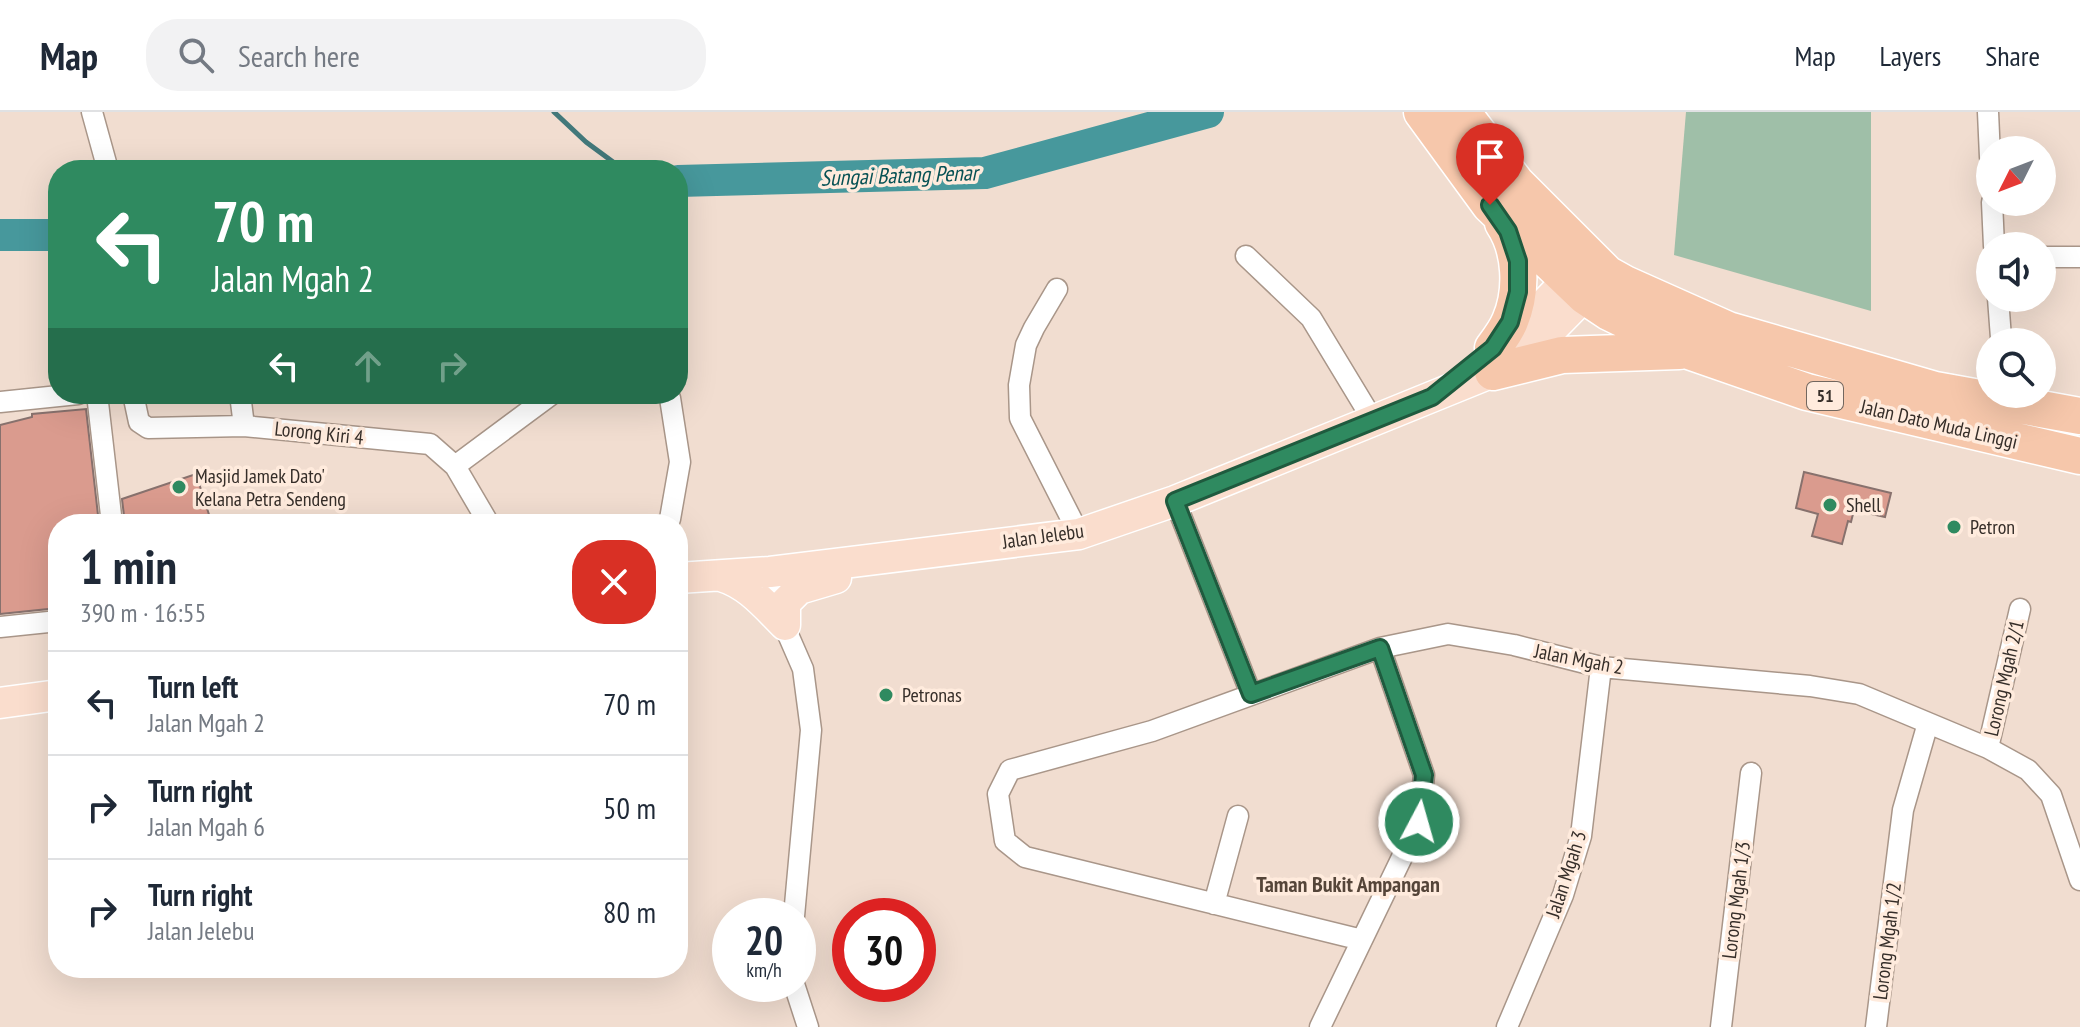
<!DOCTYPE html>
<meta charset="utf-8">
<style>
:root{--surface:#fff;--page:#f2f2f3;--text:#1f2937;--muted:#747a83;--line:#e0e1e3}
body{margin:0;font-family:"PT Sans Narrow",sans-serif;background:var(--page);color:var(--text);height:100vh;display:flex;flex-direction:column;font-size:30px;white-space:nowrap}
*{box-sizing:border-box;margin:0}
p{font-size:26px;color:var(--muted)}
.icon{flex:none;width:44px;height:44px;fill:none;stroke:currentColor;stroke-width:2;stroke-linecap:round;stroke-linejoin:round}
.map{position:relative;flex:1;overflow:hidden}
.sheet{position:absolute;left:48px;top:402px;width:640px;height:464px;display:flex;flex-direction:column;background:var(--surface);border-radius:32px;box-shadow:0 8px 32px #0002}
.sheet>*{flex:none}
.guide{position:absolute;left:48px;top:48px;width:640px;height:244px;border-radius:32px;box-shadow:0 8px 32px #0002;background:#2f8a60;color:#fff;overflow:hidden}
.needle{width:52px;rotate:228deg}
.fabs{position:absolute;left:1976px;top:24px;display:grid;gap:16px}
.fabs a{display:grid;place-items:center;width:80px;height:80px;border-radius:50%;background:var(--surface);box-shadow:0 8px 32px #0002;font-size:40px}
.speed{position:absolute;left:712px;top:786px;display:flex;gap:16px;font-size:40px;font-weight:700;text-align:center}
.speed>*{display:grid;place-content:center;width:104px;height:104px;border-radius:50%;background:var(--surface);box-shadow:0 8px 32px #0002;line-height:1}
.speed small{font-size:20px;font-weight:400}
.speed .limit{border:12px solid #d22;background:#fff;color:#111}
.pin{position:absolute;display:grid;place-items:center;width:68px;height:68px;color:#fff;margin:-82px -34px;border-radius:50% 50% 50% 0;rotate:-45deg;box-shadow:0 0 8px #0007}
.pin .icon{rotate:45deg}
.me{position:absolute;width:88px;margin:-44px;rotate:6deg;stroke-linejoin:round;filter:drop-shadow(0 0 6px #0008)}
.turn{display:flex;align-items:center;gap:28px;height:168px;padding:0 32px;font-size:36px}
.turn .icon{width:104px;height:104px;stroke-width:2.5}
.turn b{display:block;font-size:56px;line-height:68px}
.lanes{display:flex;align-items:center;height:76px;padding:0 32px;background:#0003;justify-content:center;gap:40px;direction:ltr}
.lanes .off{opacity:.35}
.round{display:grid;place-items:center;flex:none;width:84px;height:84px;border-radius:32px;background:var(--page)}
.summary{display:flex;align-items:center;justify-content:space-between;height:136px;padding:0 32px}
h1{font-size:48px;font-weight:800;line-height:60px}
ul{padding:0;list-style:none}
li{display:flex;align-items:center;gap:24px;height:104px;padding:0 32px;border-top:2px solid var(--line)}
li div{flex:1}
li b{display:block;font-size:30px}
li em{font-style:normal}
header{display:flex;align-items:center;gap:48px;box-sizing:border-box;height:112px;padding:0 40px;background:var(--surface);border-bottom:2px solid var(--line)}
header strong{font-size:38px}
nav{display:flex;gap:44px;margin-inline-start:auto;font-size:28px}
.search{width:560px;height:72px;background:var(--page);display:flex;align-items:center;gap:20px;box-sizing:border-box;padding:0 28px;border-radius:32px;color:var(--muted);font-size:30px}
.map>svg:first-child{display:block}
</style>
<header>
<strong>Map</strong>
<div class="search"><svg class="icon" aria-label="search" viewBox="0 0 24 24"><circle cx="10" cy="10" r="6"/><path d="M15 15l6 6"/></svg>Search here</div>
<nav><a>Map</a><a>Layers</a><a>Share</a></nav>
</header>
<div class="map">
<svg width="2080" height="915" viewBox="0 0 2080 915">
<rect width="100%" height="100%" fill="#f1ddd0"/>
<path fill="#9fbfa8" d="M1686,0H1871V199L1674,143Z"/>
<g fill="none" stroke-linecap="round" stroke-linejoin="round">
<path stroke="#42787a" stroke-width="5" d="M554,0L586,30L624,58"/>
<path stroke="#47989c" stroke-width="32" d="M678,69L985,61L1208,0
M0,123H58"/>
</g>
<path fill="#da9b8e" stroke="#87716d" stroke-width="2" d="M86,297L99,412H58V496L0,502V313L32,305V302Z
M1804,360L1891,381L1885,405L1854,398L1851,410L1848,409L1842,432L1812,424L1818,402L1796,396Z
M196,362L212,412H125L122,387Z"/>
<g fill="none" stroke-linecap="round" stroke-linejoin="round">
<defs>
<path id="street" d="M92,0L108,58
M1988,0L1990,45
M1992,90L1994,134
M1246,144L1311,206L1374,310
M2042,145H2080
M1057,177L1034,216L1026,233L1019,273L1020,306L1079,422
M1998,186L2001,226
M97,282L112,412
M133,282L139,310L148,316L244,314L430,332L455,354L489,412
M240,282L244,314
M0,290L78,282
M455,354L552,282
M1175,389L1251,582
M666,412L670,407L680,350L670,286
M770,460L776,495L803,557L811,618L794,804
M0,515L58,509
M1988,636L2020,497
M1214,792L1238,704
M1362,828L1025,745L1005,729L998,682L1010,658L1152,619L1380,536L1448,522L1514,533L1601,555L1810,574L1859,582L1988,636L2028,658L2051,683L2080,768
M794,872L808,915
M1320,915L1419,710L1424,663L1380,536
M1507,915L1563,783L1581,724L1601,555
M1721,915L1751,661
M1876,915L1903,698L1928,611"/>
<path id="primary" d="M1499,232L1523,214L1583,152
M721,464C748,472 765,493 785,513
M678,466L770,460L1079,422L1175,389L1493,260L1545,224L1600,168
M785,513V491L799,477L836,466
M0,591L58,583"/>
<path id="highway" d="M1422,0L1490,93L1585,184L1609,200L1689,239L1807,280L2080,344
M1462,0L1516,71L1607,162L1625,172L1728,218L1935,278L2080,304
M1493,236C1499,228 1506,219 1510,209C1523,179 1521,138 1503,111
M1493,260L1562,243L1679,239"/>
</defs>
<use href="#street" stroke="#a99689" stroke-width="23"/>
<use href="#primary" stroke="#fff" stroke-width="33"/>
<use href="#highway" stroke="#fff" stroke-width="39"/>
<use href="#street" stroke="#fff" stroke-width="20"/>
<use href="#primary" stroke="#faddcd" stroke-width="30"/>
<use href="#highway" stroke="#f6c7ab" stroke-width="36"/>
</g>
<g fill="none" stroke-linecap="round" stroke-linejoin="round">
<defs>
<path id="route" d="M1419,710L1424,663L1380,536L1251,582L1175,389L1432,285L1493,236L1510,210L1518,180V149L1508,119L1490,93"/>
</defs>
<use href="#route" stroke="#1f5a3e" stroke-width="20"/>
<use href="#route" stroke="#2f8a60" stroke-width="14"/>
</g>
<g fill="#2f8a60" stroke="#ffebdd" stroke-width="3">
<circle cx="179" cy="375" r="8"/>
<circle cx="1830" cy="393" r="8"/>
<circle cx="1954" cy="415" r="8"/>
<circle cx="886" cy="583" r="8"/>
</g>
<g text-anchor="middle" stroke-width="7" stroke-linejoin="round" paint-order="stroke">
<rect fill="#ffebdd" stroke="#72675f" stroke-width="2" x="1807" y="270" width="36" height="28" rx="6"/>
<g font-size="18" font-weight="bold" fill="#362e29">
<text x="1825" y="290">51</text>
</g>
<g font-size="20" fill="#362e29" stroke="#ffebdd">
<text transform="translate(1939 312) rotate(13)" y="7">Jalan Dato Muda Linggi</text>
<text transform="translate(319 321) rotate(6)" y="7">Lorong Kiri 4</text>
<text transform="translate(1043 424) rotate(-8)" y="7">Jalan Jelebu</text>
<text transform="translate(1579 547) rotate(11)" y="7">Jalan Mgah 2</text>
<text transform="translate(2004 566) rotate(-77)" y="7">Lorong Mgah 2/1</text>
<text transform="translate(1566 762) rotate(-72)" y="7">Jalan Mgah 3</text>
<text transform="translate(1736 788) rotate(-83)" y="7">Lorong Mgah 1/3</text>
<text transform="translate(1887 829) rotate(-83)" y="7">Lorong Mgah 1/2</text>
</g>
<g font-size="20" fill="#362e29" stroke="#ffebdd" text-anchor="start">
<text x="195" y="371">Masjid Jamek Dato'<tspan x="195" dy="23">Kelana Petra Sendeng</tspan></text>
<text x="1846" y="400">Shell</text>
<text x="1970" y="422">Petron</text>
<text x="902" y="590">Petronas</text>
</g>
<g font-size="22" font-style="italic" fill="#075154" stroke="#ffebdd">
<text transform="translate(899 63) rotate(-2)" y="8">Sungai Batang Penar</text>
</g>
<g font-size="22" font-weight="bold" fill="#554539" stroke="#ffebdd">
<text x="1348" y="780">Taman Bukit Ampangan</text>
</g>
</g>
</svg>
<div class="fabs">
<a><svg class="needle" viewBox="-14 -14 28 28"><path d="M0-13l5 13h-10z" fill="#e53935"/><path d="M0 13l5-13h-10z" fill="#747a83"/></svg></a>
<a><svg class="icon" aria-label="sound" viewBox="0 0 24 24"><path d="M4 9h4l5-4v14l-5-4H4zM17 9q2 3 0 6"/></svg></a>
<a><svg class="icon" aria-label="search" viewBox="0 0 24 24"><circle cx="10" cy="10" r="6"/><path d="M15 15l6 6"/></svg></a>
</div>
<div class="speed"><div>20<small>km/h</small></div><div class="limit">30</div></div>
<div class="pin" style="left:1490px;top:93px;background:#d93025"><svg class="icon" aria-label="arrive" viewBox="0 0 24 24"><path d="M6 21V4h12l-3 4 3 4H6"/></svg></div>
<svg class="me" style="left:1419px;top:710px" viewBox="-20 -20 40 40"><circle r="17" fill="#2f8a60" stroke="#fff" stroke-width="3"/><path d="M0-11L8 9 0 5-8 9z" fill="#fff"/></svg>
<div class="guide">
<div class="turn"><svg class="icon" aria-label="left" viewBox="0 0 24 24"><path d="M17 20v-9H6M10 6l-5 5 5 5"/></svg><div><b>70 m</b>Jalan Mgah 2</div></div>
<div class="lanes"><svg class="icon" aria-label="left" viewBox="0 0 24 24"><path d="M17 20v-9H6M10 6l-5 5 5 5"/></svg><svg class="icon off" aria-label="ahead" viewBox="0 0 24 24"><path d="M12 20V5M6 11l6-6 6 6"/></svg><svg class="icon off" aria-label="right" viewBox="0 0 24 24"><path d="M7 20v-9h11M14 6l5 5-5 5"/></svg></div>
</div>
<section class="sheet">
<div class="summary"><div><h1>1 min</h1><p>390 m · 16:55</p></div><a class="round" style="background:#d93025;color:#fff"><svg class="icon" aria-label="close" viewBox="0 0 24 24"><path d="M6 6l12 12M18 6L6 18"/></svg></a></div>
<ul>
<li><svg class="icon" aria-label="left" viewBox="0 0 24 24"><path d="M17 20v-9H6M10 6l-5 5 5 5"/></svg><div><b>Turn left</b><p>Jalan Mgah 2</p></div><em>70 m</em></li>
<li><svg class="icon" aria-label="right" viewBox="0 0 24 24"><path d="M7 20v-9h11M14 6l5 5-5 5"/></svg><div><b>Turn right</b><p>Jalan Mgah 6</p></div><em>50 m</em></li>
<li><svg class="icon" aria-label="right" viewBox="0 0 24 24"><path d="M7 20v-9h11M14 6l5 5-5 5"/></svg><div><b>Turn right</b><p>Jalan Jelebu</p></div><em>80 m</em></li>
</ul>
</section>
</div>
